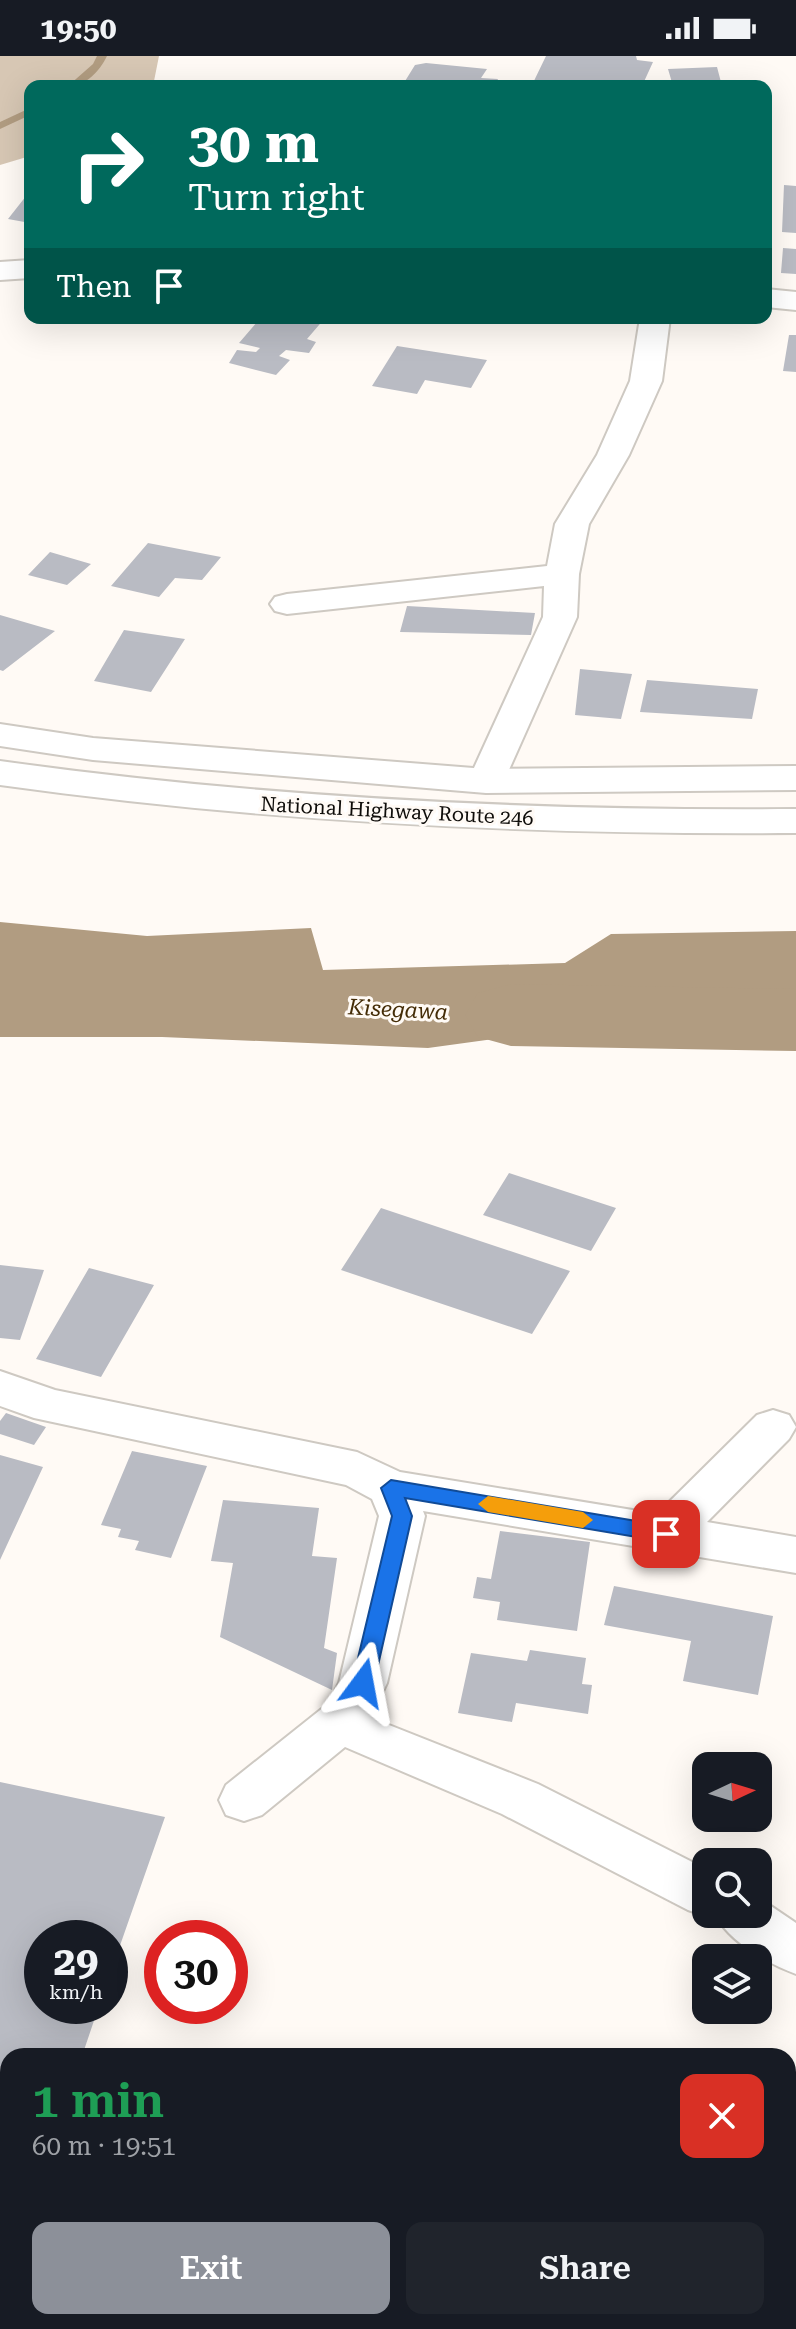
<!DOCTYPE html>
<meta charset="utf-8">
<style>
:root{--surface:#171b24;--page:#20242c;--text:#f1f3f6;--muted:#9ea1a6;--accent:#8c9099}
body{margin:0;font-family:"Roboto Serif",serif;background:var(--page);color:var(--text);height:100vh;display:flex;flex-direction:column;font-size:30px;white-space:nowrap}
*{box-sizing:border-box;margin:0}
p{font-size:26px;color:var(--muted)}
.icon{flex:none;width:44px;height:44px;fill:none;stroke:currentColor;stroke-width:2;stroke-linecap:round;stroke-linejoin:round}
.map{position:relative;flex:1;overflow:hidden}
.sheet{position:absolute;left:0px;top:1992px;width:796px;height:282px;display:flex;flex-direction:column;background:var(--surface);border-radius:24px 24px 0 0;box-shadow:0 8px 32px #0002}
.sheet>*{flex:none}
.hud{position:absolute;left:24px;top:24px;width:748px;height:244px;border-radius:16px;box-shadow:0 8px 32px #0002;background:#00695c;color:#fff;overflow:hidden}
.needle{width:52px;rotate:86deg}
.controls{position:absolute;left:692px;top:1696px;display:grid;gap:16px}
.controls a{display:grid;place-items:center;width:80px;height:80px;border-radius:16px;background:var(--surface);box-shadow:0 8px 32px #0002;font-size:40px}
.speed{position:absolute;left:24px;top:1864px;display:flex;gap:16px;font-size:40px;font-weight:700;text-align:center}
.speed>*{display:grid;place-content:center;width:104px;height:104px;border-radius:50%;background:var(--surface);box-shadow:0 8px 32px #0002;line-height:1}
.speed small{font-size:20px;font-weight:400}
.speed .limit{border:12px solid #d22;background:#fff;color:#111}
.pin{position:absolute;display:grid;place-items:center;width:68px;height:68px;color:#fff;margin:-34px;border-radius:16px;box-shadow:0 4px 12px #0006}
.me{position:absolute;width:88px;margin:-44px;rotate:13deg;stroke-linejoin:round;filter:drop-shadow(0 0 6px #0008)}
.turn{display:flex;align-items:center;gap:28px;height:168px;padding:0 32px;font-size:36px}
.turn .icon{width:104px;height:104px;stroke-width:2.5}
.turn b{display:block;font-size:56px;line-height:68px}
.then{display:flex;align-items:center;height:76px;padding:0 32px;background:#0003;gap:16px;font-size:30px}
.round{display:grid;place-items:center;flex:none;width:84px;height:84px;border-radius:16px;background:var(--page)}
.head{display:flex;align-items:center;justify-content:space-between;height:136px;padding:0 32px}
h1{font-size:48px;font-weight:600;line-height:60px;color:#1e9e55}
.cta{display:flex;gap:16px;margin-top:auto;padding:16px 32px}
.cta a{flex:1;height:92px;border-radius:16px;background:var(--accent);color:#fff;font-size:32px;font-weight:600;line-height:92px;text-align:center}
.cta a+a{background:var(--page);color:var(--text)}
.status{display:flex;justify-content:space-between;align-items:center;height:56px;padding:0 40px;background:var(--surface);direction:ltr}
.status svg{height:22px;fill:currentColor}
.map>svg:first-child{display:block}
</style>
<div class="status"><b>19:50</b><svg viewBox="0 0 49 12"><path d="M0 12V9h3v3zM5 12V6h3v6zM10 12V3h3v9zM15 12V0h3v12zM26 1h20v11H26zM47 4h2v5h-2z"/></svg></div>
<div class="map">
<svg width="796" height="2273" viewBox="0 0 796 2273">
<rect width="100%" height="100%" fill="#fffaf5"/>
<path fill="#d7c7b4" d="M0,0H159L153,30H30V100L0,109Z"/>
<path fill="#b19c81" d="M0,866L147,880L311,872L323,914L565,907L611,878L796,875V946L783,943L428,992L162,981H0Z"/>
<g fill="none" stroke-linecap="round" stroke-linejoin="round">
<path fill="#b19c81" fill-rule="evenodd" d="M97,0H107C99,16 86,30 68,30L93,8Z
M30,52V59L0,73V66Z"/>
<path fill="#b19c81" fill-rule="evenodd" d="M511,928L796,933V995L511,990L478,981L465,959L478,937Z"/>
</g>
<path fill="#b9bbc3" d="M546,0H636L637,4L653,6L642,30L532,29Z
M426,7L487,13L481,22L498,23L495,30H402L415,9Z
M717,11L722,30H673L668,13Z
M784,129L796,130V177L782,176Z
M30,135V167L8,163Z
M783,192L796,193V218L781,217Z
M254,262H325L307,283L316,286L309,297L286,294L279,300L290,304L276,319L229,307L237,294L256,296L260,292L239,287L257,266L250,265Z
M789,279H796V316L783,315Z
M397,290L487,304L471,332L425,324L417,338L372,330Z
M148,487L221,501L202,524L175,522L159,541L111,530Z
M50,496L91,508L67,529L28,519Z
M407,550L535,557L531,579L400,576Z
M0,559L55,575L3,615L0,614Z
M124,574L185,583L151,636L94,625Z
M580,613L632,618L621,663L575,659Z
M647,624L758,633L752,663L640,656Z
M509,1117L616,1152L591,1195L483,1159Z
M381,1152L570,1215L532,1278L341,1214Z
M0,1209L44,1214L20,1284L0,1282Z
M89,1212L154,1229L101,1321L36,1303Z
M6,1357L46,1371L34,1389L0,1378V1365Z
M132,1395L207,1410L171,1502L135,1494L139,1485L118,1481L121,1473L101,1469Z
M0,1399L43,1411L0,1504Z
M223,1444L319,1452L312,1500L337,1502L324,1592L337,1597L332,1634L220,1581L233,1507L211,1505Z
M500,1475L590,1486L577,1575L497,1564L500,1546L473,1542L477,1521L491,1523Z
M614,1530L773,1560L758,1639L683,1625L691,1585L604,1569Z
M530,1594L586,1602L582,1628L592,1629L588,1658L516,1647L512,1666L458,1657L471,1597L527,1605Z
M0,1726L165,1761L110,1918V1882H42V1950H99L82,2000H8V2118L0,2139Z
M8,2184V2217L0,2215Z"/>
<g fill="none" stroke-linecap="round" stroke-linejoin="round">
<defs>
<path id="street" d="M640,262H670L662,325L629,399L589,468L579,518L577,561L504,725L499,733L486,736L473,733L468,725L543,561L544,530L287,558L275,555L270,548L275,541L287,538L547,510L555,468L597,399L630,325Z
M0,1315L55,1334L357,1396L400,1416L657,1458L757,1359L773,1354L789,1359L796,1371L789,1383L707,1466L796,1481V1517L423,1455L425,1460L387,1627L373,1656L384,1667L538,1728L706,1813V1858H712L706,1860L688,1854L502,1758L345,1691L262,1759L244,1765L226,1759L219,1744L226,1729L329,1647L339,1627L379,1460L372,1443L346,1429L34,1362L0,1350Z
M759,1842L796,1867V1918C767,1907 729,1886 715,1858H758Z"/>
<path id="primary" d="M30,204V222L0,224V206Z
M766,233L796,236V254L766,251Z"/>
<path id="highway" d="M0,668L93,682L486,713L796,710V734L486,737L93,704L0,690Z
M0,705C265,742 529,755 796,753V777C529,779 265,766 0,729Z"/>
</defs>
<use href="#street" stroke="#cec9c2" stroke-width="4"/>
<use href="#primary" stroke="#cec9c2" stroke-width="4"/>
<use href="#highway" stroke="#cec9c2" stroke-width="4"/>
<use href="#street" fill="#fff" fill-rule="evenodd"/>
<use href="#primary" fill="#fff" fill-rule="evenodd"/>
<use href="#highway" fill="#fff" fill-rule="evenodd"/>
</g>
<path fill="#1a73e8" stroke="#114b97" stroke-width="2" d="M391,1424L666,1470L676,1478L666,1486L405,1442L412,1460L374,1627L363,1636L352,1627L392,1460L381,1432Z"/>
<path fill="#f59e0b" d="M488,1440L583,1456L593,1464L583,1472L488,1456L478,1448Z"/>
<g text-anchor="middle" stroke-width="6" stroke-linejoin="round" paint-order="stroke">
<g font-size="20" fill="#0e0c09" stroke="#fffaf5">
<text transform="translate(397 755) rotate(3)" y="7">National Highway Route 246</text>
</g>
<g font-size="22" font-style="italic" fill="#442c07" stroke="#fffaf5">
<text transform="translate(398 953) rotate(3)" y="8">Kisegawa</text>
</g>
</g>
</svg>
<div class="controls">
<a><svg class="needle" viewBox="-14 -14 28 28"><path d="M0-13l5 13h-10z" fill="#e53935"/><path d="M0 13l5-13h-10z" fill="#9ea1a6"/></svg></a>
<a><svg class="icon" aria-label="search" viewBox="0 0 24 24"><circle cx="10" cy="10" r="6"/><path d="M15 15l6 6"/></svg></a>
<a><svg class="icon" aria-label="layers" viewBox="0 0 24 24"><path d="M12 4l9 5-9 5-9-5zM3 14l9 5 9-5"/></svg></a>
</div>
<div class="speed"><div>29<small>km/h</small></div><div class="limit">30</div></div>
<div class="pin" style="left:666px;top:1478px;background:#d93025"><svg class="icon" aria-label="arrive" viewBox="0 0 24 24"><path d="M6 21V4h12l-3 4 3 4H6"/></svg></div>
<svg class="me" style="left:363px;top:1627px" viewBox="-20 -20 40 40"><path d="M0-17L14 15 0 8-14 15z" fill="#1a73e8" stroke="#fff" stroke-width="4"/></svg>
<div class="hud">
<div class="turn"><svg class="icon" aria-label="right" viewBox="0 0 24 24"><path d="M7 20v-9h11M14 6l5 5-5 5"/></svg><div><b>30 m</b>Turn right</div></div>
<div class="then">Then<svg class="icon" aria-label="arrive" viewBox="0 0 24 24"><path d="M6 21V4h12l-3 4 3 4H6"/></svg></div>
</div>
<section class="sheet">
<div class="head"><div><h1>1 min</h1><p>60 m · 19:51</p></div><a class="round" style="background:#d93025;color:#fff"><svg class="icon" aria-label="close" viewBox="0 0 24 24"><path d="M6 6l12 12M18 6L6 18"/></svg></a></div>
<div class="cta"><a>Exit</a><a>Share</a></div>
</section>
</div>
